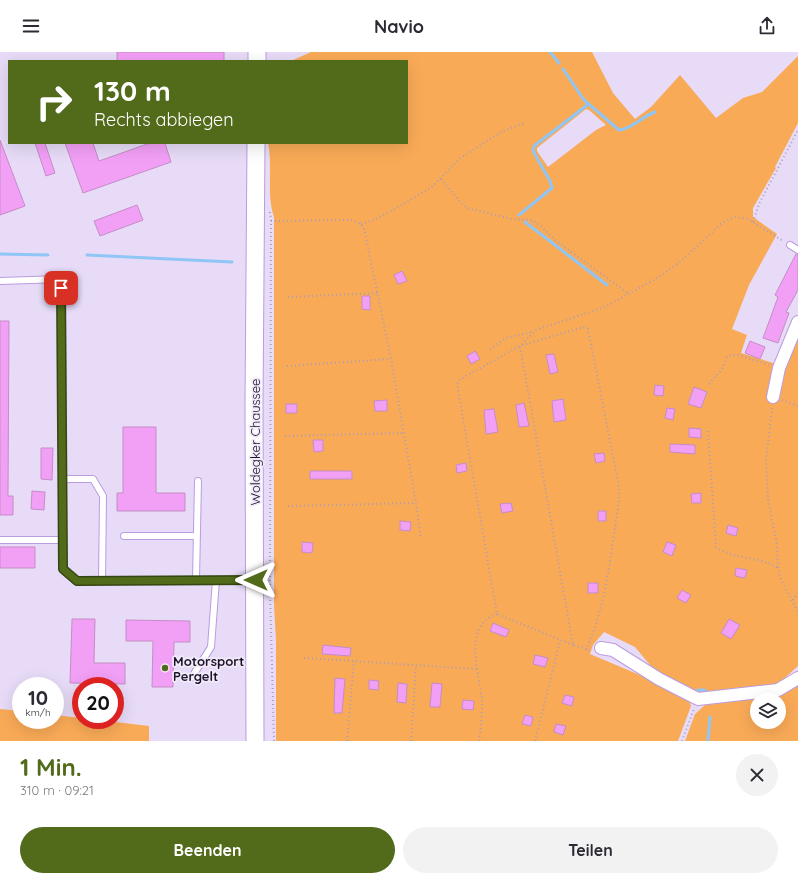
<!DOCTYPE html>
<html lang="de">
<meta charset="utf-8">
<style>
:root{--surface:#fff;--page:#f2f2f3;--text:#2b2b33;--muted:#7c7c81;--accent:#526b1b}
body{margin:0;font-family:Quicksand,sans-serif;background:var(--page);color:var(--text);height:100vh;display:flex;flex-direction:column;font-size:15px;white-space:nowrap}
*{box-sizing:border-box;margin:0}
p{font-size:13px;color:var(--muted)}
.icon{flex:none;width:22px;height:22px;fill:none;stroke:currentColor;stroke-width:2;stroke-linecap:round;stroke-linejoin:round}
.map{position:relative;height:689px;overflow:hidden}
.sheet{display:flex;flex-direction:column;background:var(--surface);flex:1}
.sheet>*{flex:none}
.top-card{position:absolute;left:8px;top:8px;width:400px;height:84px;border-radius:0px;box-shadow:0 4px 16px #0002;background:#526b1b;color:#fff;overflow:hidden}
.fabs{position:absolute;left:750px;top:641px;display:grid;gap:8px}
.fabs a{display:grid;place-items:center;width:36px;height:36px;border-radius:50%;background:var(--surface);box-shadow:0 4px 16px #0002;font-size:20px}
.speed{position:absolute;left:12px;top:625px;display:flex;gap:8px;font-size:20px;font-weight:700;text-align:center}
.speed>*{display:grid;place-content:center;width:52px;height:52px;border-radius:50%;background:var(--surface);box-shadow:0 4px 16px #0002;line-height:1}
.speed small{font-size:10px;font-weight:400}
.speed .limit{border:6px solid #d22;background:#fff;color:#111}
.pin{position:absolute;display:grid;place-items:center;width:34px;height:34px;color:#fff;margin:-17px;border-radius:8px;box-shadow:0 2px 6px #0006}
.me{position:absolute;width:44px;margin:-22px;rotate:270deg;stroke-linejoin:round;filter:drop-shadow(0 0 3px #0008)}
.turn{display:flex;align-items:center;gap:14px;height:84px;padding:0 20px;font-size:18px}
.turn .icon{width:52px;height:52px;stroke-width:2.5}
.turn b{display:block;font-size:28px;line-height:34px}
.round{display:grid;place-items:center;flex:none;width:42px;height:42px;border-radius:21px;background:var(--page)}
.head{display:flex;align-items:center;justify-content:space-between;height:68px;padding:0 20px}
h1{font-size:24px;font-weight:700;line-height:30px;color:var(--accent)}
.button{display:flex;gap:8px;margin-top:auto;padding:8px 20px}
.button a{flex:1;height:46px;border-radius:24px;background:var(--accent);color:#fff;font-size:16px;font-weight:700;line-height:46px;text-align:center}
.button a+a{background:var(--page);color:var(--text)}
header{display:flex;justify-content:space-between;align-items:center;height:52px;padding:0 20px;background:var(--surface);font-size:18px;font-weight:700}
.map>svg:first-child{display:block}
</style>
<header><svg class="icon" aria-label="menu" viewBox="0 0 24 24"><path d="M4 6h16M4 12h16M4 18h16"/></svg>Navio<svg class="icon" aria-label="share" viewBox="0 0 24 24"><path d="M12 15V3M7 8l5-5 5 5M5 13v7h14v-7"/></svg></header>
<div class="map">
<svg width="798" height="689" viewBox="0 0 798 689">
<rect width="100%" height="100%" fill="#e7dbf7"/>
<path fill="#f9aa57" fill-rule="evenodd" d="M311,0H592L613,41L635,67L651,55L680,23L716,66L743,46L762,40L798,4V71L775,115L776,116L753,156V165L777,182L749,233L732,277L747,283L741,301L783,314L798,280V614L776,634L706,643L693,640L670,627L650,613L635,595L604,580L593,593L590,602L642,624L689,648L691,654L678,689H276V589L274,553V165C266,142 273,115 268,91H407V9H291ZM586,57L589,58L606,73L596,78L548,115L537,99V96Z
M798,632V689H685L695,662L705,653ZM757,648H779V670H757Z
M0,657L21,659V668H55V663L81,666V668H99L149,674V689H0Z"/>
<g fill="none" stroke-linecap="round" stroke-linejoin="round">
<path stroke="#8fc6f5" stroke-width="3" d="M550,0L559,11
M563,17L584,48L619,78C630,78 643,64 655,60
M519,163L552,136L550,129L533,99L534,94L586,54L587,51
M525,170L607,233
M0,202L48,203
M87,203L232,210
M698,638H704L708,641
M708,689L710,665"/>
</g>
<path fill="#f29ff6" stroke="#c48dc6" d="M117,0H224V9H117Z
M0,88L25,154L0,163Z
M35,91H45L55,121L46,124Z
M65,91H93L99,109L150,91H165L171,110L83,141Z
M137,153L143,168L100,184L94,169Z
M796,202H798V238L786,260L789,261L778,291L763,286L778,245L775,243Z
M402,219L407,229L398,232L394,223Z
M362,244H370V258L362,257Z
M0,269H9L8,444H13V463H0Z
M750,289L765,295L760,307L745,301Z
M475,299L480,307L471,312L467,304Z
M554,302L558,320L550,322L546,303Z
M655,333L664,334L663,344L654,343Z
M694,335L707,340L701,356L688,352Z
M563,347L566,368L554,370L552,349Z
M387,348V359H375L374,349Z
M524,351L529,374L519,375L516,353Z
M286,352H297V361H286Z
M667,356L675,357L673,368L665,366Z
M494,357L498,380L486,382L484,358Z
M123,375H156V441H185V459H117V441H123Z
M689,376L701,377V386L689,385Z
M313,388H323V399L314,400Z
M670,392L695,393V402L670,400Z
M41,396H53L52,428L41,427Z
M604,401L605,409L596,411L594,402Z
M466,411L467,419L457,421L456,413Z
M310,419H352V427H310Z
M32,439L45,440L44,458L31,457Z
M701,441V451H692L691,442Z
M511,451L513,459L502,461L500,452Z
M598,459H606V469H598Z
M400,469L411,470L410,479L400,478Z
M728,473L738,476L736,484L726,481Z
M302,490L313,491L312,501L302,500Z
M667,490L676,493L672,504L663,500Z
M0,495H35V516H0Z
M736,516L747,518L745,526L735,524Z
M588,531H598V541H588Z
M682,538L691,543L686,551L677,546Z
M72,567H95L94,611H125V632L70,631Z
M729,567L740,573L731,587L721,581Z
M126,568L190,569V590H174L173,635H152L153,589H126Z
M493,571L509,578L506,585L490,579Z
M323,593L351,596L350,604L322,602Z
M535,603L548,606L545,615L533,612Z
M335,626L345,627L342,661H334Z
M369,628L379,629L378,638L369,637Z
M398,631L407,632L406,651L397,650Z
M432,631L442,632L440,655H430Z
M565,643L574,645L572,654L562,651Z
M463,648L474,649L473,658L462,657Z
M525,663L533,665L531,674L522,672Z
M556,672L566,674L563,683L554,680Z"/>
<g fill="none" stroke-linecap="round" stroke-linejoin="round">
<defs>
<path id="service" d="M790,193L798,198
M0,229L62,227L63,517L77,529L253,528
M62,427H93L103,444L102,529
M124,484H197
M0,488H62
M196,528L198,429
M192,625L211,595L216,528"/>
<path id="minor" d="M773,345L779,316L798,270
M601,596L613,598L659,627L698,647L778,638L798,626"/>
<path id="secondary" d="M257,9V0
M255,689L254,352L256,91"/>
</defs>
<use href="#service" stroke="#bb9ce0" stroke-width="8"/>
<use href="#minor" stroke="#bb9ce0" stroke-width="14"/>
<use href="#secondary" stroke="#bb9ce0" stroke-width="19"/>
<path stroke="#a99db8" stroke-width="2" stroke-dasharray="1 3" stroke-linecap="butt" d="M441,127L460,150L467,156L512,167L532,168L541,174L555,188L629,242
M270,160L271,169L270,539L274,689
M271,169L351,168L361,172L364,176L391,307L416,451L421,487
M753,170L759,152L798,78
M361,172L374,168L393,158L432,135L459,107L501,80L524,71
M288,245L378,241
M490,297L506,286L532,280
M287,314L391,307
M709,332L722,317L727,305L732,303H738L770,313
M782,348L798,354
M772,356L766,408L768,447L777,493L778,516L782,530L798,560
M708,379L716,495C734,508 759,504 778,516
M285,384L403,381
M288,454L416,451
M793,548L798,541
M573,593L497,562L457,332L459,328L520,294L536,278L605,255L657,226L680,210L721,172L730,167L736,165L748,167L783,189
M586,598C607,552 611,498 619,448V435L588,277L583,275L520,294L573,593L590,598
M304,606L477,617
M347,689L354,609
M411,689L416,613
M479,689C481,676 482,662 482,649C480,622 461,574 497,562
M535,689L560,589
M682,689L694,657"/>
<use href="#service" stroke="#fff" stroke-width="6"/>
<use href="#minor" stroke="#fff" stroke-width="12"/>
<use href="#secondary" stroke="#fff" stroke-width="17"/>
</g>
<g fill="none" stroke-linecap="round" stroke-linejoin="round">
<defs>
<path id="route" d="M61,236L63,517L77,529L256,528"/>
</defs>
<use href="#route" stroke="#354612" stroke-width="10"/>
<use href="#route" stroke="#526b1b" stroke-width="7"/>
</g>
<circle fill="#526b1b" stroke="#f1ebf9" stroke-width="1.5" cx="165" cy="616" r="4"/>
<g text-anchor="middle" stroke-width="3.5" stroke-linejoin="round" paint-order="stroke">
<g font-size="13" fill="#1e122b" stroke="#f1ebf9">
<text transform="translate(255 390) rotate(-90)" y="5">Woldegker Chaussee</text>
</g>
<g font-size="13" font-weight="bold" fill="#1e122b" stroke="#f1ebf9" text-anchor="start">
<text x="173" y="614">Motorsport<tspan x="173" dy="15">Pergelt</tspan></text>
</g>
</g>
</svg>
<div class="fabs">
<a><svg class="icon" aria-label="layers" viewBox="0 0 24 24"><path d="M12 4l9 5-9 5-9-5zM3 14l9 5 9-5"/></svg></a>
</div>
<div class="speed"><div>10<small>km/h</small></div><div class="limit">20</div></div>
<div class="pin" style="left:61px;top:236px;background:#d93025"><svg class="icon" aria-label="arrive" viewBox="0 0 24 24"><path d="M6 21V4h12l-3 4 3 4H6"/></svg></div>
<svg class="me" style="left:256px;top:528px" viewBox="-20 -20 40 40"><path d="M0-17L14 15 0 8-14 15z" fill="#526b1b" stroke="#fff" stroke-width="4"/></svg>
<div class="top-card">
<div class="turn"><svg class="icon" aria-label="right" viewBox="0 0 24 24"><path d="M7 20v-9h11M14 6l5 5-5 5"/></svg><div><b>130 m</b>Rechts abbiegen</div></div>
</div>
</div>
<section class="sheet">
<div class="head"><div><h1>1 Min.</h1><p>310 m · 09:21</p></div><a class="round"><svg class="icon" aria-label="close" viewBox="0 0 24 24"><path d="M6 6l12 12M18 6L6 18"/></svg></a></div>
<div class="button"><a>Beenden</a><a>Teilen</a></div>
</section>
